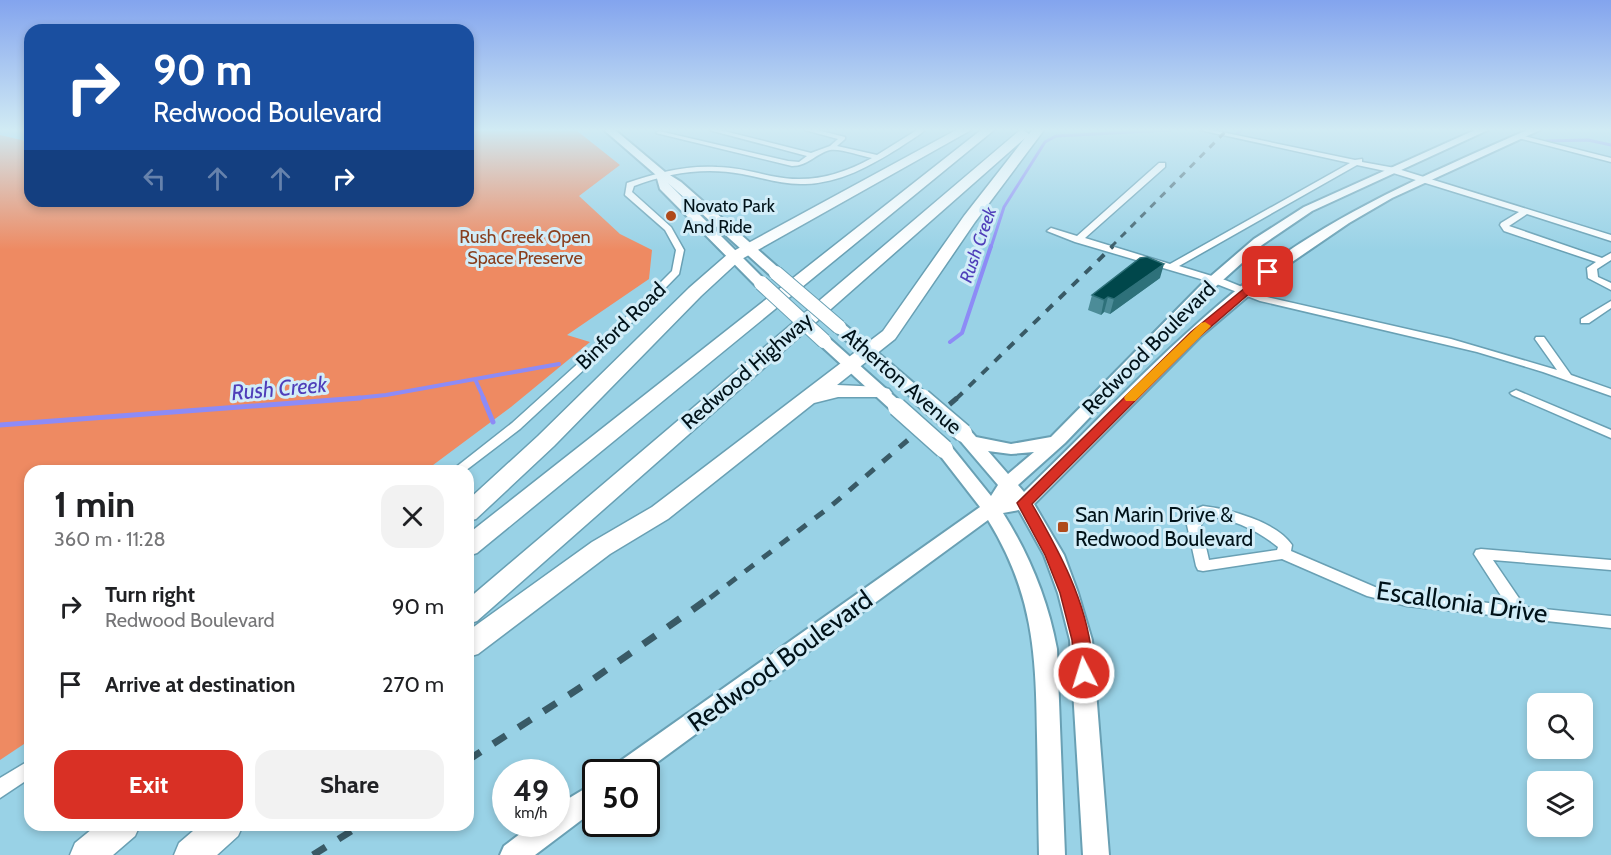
<!DOCTYPE html>
<meta charset="utf-8">
<style>
:root{--surface:#fff;--page:#f2f2f2;--text:#202124;--muted:#757577;--accent:#d93025}
body{margin:0;font-family:Cabin,sans-serif;background:var(--page);color:var(--text);height:100vh;display:flex;flex-direction:column;font-size:22px;white-space:nowrap}
*{box-sizing:border-box;margin:0}
p{font-size:20px;color:var(--muted)}
.icon{flex:none;width:33px;height:33px;fill:none;stroke:currentColor;stroke-width:2;stroke-linecap:round;stroke-linejoin:round}
.map{position:relative;flex:1;overflow:hidden}
.side{position:absolute;left:24px;top:465px;width:450px;height:366px;display:flex;flex-direction:column;background:var(--surface);border-radius:18px;box-shadow:0 3px 9px #0003}
.side>*{flex:none}
.top-card{position:absolute;left:24px;top:24px;width:450px;height:183px;border-radius:18px;box-shadow:0 3px 9px #0003;background:#1a4fa0;color:#fff;overflow:hidden}
.buttons{position:absolute;left:1527px;top:693px;display:grid;gap:12px}
.buttons a{display:grid;place-items:center;width:66px;height:66px;border-radius:12px;background:var(--surface);box-shadow:0 3px 9px #0003;font-size:30px}
.speed{position:absolute;left:492px;top:759px;display:flex;gap:12px;font-size:30px;font-weight:700;text-align:center}
.speed>*{display:grid;place-content:center;width:78px;height:78px;border-radius:50%;background:var(--surface);box-shadow:0 3px 9px #0003;line-height:1}
.speed small{font-size:15px;font-weight:400}
.speed .limit{border:3px solid #111;border-radius:9px;background:#fff;color:#111}
.pin{position:absolute;display:grid;place-items:center;width:51px;height:51px;color:#fff;margin:-26px;border-radius:12px;box-shadow:0 3px 9px #0006}
.me{position:absolute;width:66px;margin:-33px;rotate:355deg;stroke-linejoin:round;filter:drop-shadow(0 0 4px #0008)}
.turn{display:flex;align-items:center;gap:21px;height:126px;padding:0 30px;font-size:27px}
.turn .icon{width:78px;height:78px;stroke-width:2.5}
.turn b{display:block;font-size:42px;line-height:51px}
.lanes{display:flex;align-items:center;height:57px;padding:0 30px;background:#0003;justify-content:center;gap:30px;direction:ltr}
.lanes .off{opacity:.35}
.round{display:grid;place-items:center;flex:none;width:63px;height:63px;border-radius:18px;background:var(--page)}
.head{display:flex;align-items:center;justify-content:space-between;height:102px;padding:0 30px}
h1{font-size:36px;font-weight:700;line-height:45px}
.action{display:flex;gap:12px;margin-top:auto;padding:12px 30px}
.action a{flex:1;height:69px;border-radius:18px;background:var(--accent);color:#fff;font-size:24px;font-weight:700;line-height:69px;text-align:center}
.action a+a{background:var(--page);color:var(--text)}
ul{padding:0;list-style:none}
li{display:flex;align-items:center;gap:18px;height:78px;padding:0 30px}
li div{flex:1}
li b{display:block;font-size:22px}
li em{font-style:normal}
.map>svg:first-child{display:block}
</style>
<div class="map">
<svg width="1611" height="855" viewBox="0 0 1611 855">
<rect width="100%" height="100%" fill="#99d2e6"/>
<path fill="#ee8a62" d="M468,130H576L620,165L579,196L620,234L652,250L649,279L567,335L590,342L511,407L425,471H30V740L0,760V135L30,142V201H468Z"/>
<g fill="none" stroke-linecap="round" stroke-linejoin="round">
<path stroke="#8d8bf6" stroke-width="3" d="M1236,135L1241,130
M1546,141L1588,140L1611,145
M991,247L1004,207L1045,142L1056,136L1170,130"/>
<path stroke="#8d8bf6" stroke-width="4" d="M950,342L962,333L991,246
M475,379L484,399
M347,399L386,395L559,364"/>
<path stroke="#8d8bf6" stroke-width="5" d="M483,398L493,422
M0,425L360,398"/>
<defs>
<path id="street" d="M709,130H720L811,153L830,146L838,139L805,130H817L845,137V139L837,146L877,155L917,130H925C917,137 907,142 899,148C870,166 840,183 805,184C784,185 763,178 742,174C705,167 668,173 634,186L632,192L671,227L684,250L679,274L602,353L520,429L465,471H451L512,423L594,349L672,271L676,250L665,230L625,195L627,183C656,173 686,165 717,167C735,167 753,172 771,176C808,184 839,176 872,158C862,156 839,148 830,150C815,154 808,166 792,166L656,133L659,131L788,161L799,162L807,156Z
M1200,130H1212L1355,160L1362,159V162L1395,168L1611,235V241L1527,214L1509,226L1602,258L1611,253V260L1597,269L1598,277L1611,283V290L1588,278L1587,268L1596,262L1504,231L1500,225L1501,223L1519,212L1390,172L1357,165L1179,266L1225,280L1267,297L1451,339L1557,370L1535,339L1536,337H1544L1571,375L1611,389V396L1543,372L1477,352L1260,301L1214,283L1075,242L1047,231L1051,228L1077,236L1159,163H1165V167L1085,238L1170,264L1350,163Z
M1520,135L1611,158V162L1518,138V136Z
M1611,301V308L1589,323H1581V319Z
M1516,390L1611,430V438L1512,395L1510,393Z
M1203,506C1229,509 1277,522 1292,545L1291,551L1375,587L1407,594L1507,605L1474,554L1476,550L1481,549L1611,560V570L1493,560L1525,607L1611,616V628L1407,606L1367,596L1282,559L1203,571L1198,570L1196,566L1187,525L1198,508ZM1207,516C1233,519 1257,530 1278,547L1277,550L1209,560L1201,525Z
M30,760V778L0,798V778Z"/>
<path id="secondary" d="M604,130H615L665,172L681,182L781,270L782,273L781,276H771L668,183L768,283L761,287L756,286L660,189L656,175Z
M1475,130H1488L1312,211L1262,245L1214,288L1065,443L1018,485L1024,492C1102,417 1177,334 1263,269C1345,208 1435,171 1527,130H1540L1392,198L1349,223L1273,275L1200,337L1034,504L1064,555L1078,593L1092,640L1109,855H1083L1070,640L1058,593L1044,555L1019,510L1003,513C1029,554 1048,600 1057,649L1065,855H1039C1038,815 1038,775 1037,736C1036,653 1033,593 988,520L644,772H613L616,764L980,507L935,449L938,445H950L991,496L998,485L957,437L955,433L957,429H969L976,437L1011,444L1051,437L1204,282L1254,239L1304,207ZM988,451L1011,454L1034,452L1008,474Z
M839,323L844,324L923,391L925,394L923,397H911L834,330L832,327Z
M824,337L829,338L903,404L905,407L903,410H891L819,344L817,341L819,338Z
M596,782V809L535,855H500L504,846L533,824H556V806Z"/>
<path id="highway" d="M956,130H971L740,260L701,296L554,446L476,519L468,521V500L538,436L689,288L728,254Z
M981,130H994L477,553L468,556V534Z
M1023,130L1029,134L1032,130H1044L975,222L895,339L837,385L882,387L889,389L892,393L889,397H838L814,403L668,519L610,554L478,654L468,657V631L592,542L652,507L883,331L964,216L1025,138L477,621L468,624V599L1019,131Z
M97,825H140L135,836L113,855H70L75,843Z
M200,825H243L238,836L217,855H174L179,843Z"/>
</defs>
<use href="#street" stroke="#69a0b4" stroke-width="3"/>
<use href="#secondary" stroke="#69a0b4" stroke-width="4"/>
<use href="#highway" stroke="#69a0b4" stroke-width="3"/>
<use href="#street" fill="#fff" fill-rule="evenodd"/>
<use href="#secondary" fill="#fff" fill-rule="evenodd"/>
<use href="#highway" fill="#fff" fill-rule="evenodd"/>
<path stroke="#395a66" stroke-width="3" stroke-dasharray="7 7" stroke-linecap="butt" d="M1111,247L1227,130"/>
<path stroke="#395a66" stroke-width="4" stroke-dasharray="9 9" stroke-linecap="butt" d="M956,399L1113,246"/>
<path stroke="#395a66" stroke-width="5" stroke-dasharray="11 11" stroke-linecap="butt" d="M710,598L831,506L957,398"/>
<path stroke="#395a66" stroke-width="7" stroke-dasharray="15 15" stroke-linecap="butt" d="M468,760L592,680L712,596
M313,855L361,825"/>
<defs>
<path id="secondary-bridge-far1" d="M776,273L839,327
M761,283L824,341
M917,394L923,399"/>
<path id="secondary-bridge" d="M922,398L963,433
M897,407L944,449"/>
</defs>
<use href="#secondary-bridge-far1" stroke="#69a0b4" stroke-width="16" stroke-linecap="butt"/>
<use href="#secondary-bridge" stroke="#69a0b4" stroke-width="21" stroke-linecap="butt"/>
<use href="#secondary-bridge-far1" stroke="#fff" stroke-width="14"/>
<use href="#secondary-bridge" stroke="#fff" stroke-width="18"/>
</g>
<path fill="#4c8c98" d="M1160,278L1110,314L1104,312L1101,315L1088,310L1092,295Z"/>
<path fill="#2e717a" d="M1164,264L1160,278L1110,314L1114,299Z
M1108,297L1104,312L1101,315L1104,300Z"/>
<path fill="#00474b" stroke="#2e717a" stroke-width="1.5" d="M1147,257L1164,264L1114,299L1108,297L1104,300L1092,295L1140,258Z"/>
<linearGradient id="sky" x2="0" y2="1"><stop stop-color="#83a4ee"/><stop offset="0.52" stop-color="#d1ebf4"/><stop offset="1" stop-color="#d1ebf4" stop-opacity="0"/></linearGradient>
<rect width="1611" height="250" fill="url(#sky)"/>
<path fill="#d93025" stroke="#8d1f18" stroke-width="1.5" d="M1268,269L1272,270V274L1199,337L1032,504C1059,551 1086,600 1092,656C1093,664 1095,671 1091,678L1084,681L1078,678L1075,673L1072,640L1060,593L1045,555L1017,503L1191,332Z"/>
<path fill="#f59e0b" d="M1205,322L1211,326L1209,328L1135,401H1126L1124,398L1126,395L1201,323Z"/>
<g fill="#af4a1b" stroke="#d2edf8" stroke-width="2">
<circle cx="671" cy="216" r="6"/>
<rect x="1057" y="521" width="12" height="12" rx="3"/>
</g>
<g text-anchor="middle" stroke-width="6" stroke-linejoin="round" paint-order="stroke">
<g font-size="18" fill="#001219" stroke="#d2edf8" text-anchor="start">
<text x="683" y="212">Novato Park<tspan x="683" dy="21">And Ride</tspan></text>
</g>
<g font-size="18" fill="#893f1e" stroke="#d2edf8">
<text x="525" y="243">Rush Creek Open<tspan x="525" dy="21">Space Preserve</tspan></text>
</g>
<g font-size="18" font-style="italic" fill="#4f3eb9" stroke="#d2edf8">
<text transform="translate(978 245) rotate(-71)" y="6">Rush Creek</text>
</g>
<g font-size="21" fill="#001219" stroke="#d2edf8">
<text transform="translate(621 326) rotate(-44)" y="7">Binford Road</text>
<text transform="translate(1149 348) rotate(-45)" y="7">Redwood Boulevard</text>
<text transform="translate(747 371) rotate(-41)" y="7">Redwood Highway</text>
<text transform="translate(902 381) rotate(41)" y="7">Atherton Avenue</text>
</g>
<g font-size="21" fill="#001219" stroke="#d2edf8" text-anchor="start">
<text x="1075" y="522">San Marin Drive &amp;<tspan x="1075" dy="24">Redwood Boulevard</tspan></text>
</g>
<g font-size="22" font-style="italic" fill="#4f3eb9" stroke="#d2edf8">
<text transform="translate(279 388) rotate(-5)" y="8">Rush Creek</text>
</g>
<g font-size="26" fill="#001219" stroke="#d2edf8">
<text transform="translate(1462 602) rotate(8)" y="9">Escallonia Drive</text>
<text transform="translate(780 661) rotate(-36)" y="9">Redwood Boulevard</text>
</g>
</g>
</svg>
<div class="buttons">
<a><svg class="icon" aria-label="search" viewBox="0 0 24 24"><circle cx="10" cy="10" r="6"/><path d="M15 15l6 6"/></svg></a>
<a><svg class="icon" aria-label="layers" viewBox="0 0 24 24"><path d="M12 4l9 5-9 5-9-5zM3 14l9 5 9-5"/></svg></a>
</div>
<div class="speed"><div>49<small>km/h</small></div><div class="limit">50</div></div>
<div class="pin" style="left:1268px;top:272px;background:#d93025"><svg class="icon" aria-label="arrive" viewBox="0 0 24 24"><path d="M6 21V4h12l-3 4 3 4H6"/></svg></div>
<svg class="me" style="left:1084px;top:673px" viewBox="-20 -20 40 40"><circle r="17" fill="#d93025" stroke="#fff" stroke-width="3"/><path d="M0-11L8 9 0 5-8 9z" fill="#fff"/></svg>
<div class="top-card">
<div class="turn"><svg class="icon" aria-label="right" viewBox="0 0 24 24"><path d="M7 20v-9h11M14 6l5 5-5 5"/></svg><div><b>90 m</b>Redwood Boulevard</div></div>
<div class="lanes"><svg class="icon off" aria-label="left" viewBox="0 0 24 24"><path d="M17 20v-9H6M10 6l-5 5 5 5"/></svg><svg class="icon off" aria-label="ahead" viewBox="0 0 24 24"><path d="M12 20V5M6 11l6-6 6 6"/></svg><svg class="icon off" aria-label="ahead" viewBox="0 0 24 24"><path d="M12 20V5M6 11l6-6 6 6"/></svg><svg class="icon" aria-label="right" viewBox="0 0 24 24"><path d="M7 20v-9h11M14 6l5 5-5 5"/></svg></div>
</div>
<section class="side">
<div class="head"><div><h1>1 min</h1><p>360 m · 11:28</p></div><a class="round"><svg class="icon" aria-label="close" viewBox="0 0 24 24"><path d="M6 6l12 12M18 6L6 18"/></svg></a></div>
<ul>
<li><svg class="icon" aria-label="right" viewBox="0 0 24 24"><path d="M7 20v-9h11M14 6l5 5-5 5"/></svg><div><b>Turn right</b><p>Redwood Boulevard</p></div><em>90 m</em></li>
<li><svg class="icon" aria-label="arrive" viewBox="0 0 24 24"><path d="M6 21V4h12l-3 4 3 4H6"/></svg><div><b>Arrive at destination</b></div><em>270 m</em></li>
</ul>
<div class="action"><a>Exit</a><a>Share</a></div>
</section>
</div>
